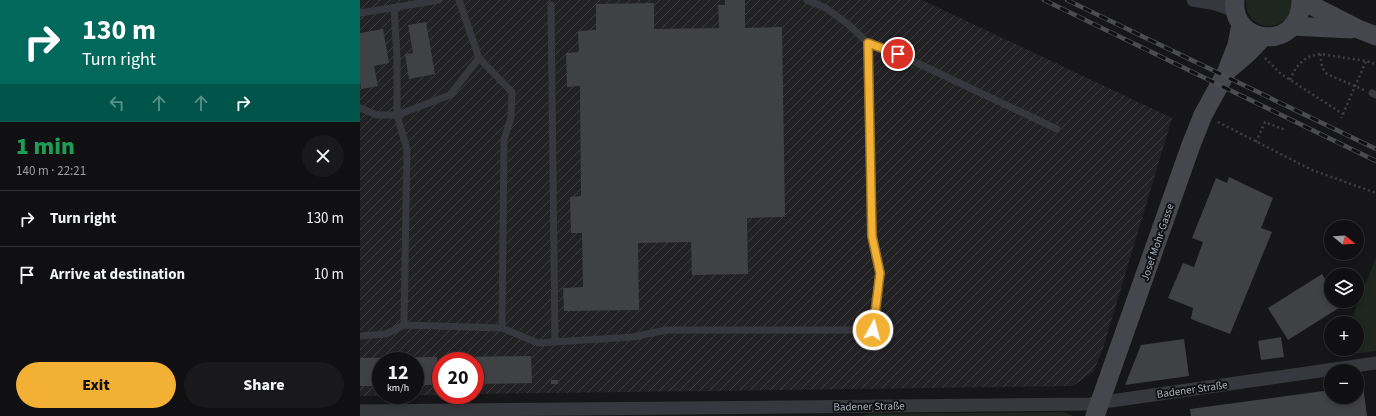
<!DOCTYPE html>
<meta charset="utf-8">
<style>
:root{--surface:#101012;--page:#19191b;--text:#f1f3f6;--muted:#9c9d9f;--line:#303032;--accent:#f2b134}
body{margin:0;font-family:"Source Sans 3",sans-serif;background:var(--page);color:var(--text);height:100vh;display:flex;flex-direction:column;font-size:15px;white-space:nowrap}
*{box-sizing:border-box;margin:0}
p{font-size:13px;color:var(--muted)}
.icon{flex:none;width:22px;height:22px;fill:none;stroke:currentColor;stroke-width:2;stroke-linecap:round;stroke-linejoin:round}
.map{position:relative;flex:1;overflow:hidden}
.drawer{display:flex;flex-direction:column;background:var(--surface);width:360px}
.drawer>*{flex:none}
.hud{background:#00695c;color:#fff;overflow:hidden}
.needle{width:26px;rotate:108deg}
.buttons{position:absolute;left:964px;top:220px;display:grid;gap:8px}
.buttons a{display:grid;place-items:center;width:40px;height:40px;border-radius:50%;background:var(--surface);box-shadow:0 2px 6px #0003,0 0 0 1px var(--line);font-size:20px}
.speed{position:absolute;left:12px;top:352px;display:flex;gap:8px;font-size:20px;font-weight:700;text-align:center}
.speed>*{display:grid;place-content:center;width:52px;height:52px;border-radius:50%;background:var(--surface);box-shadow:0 2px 6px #0003,0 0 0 1px var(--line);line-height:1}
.speed small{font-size:10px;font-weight:400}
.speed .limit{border:6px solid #d22;background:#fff;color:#111}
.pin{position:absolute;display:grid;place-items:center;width:34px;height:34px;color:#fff;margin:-17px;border:2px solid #fff;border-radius:50%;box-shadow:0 1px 4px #0007}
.me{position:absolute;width:44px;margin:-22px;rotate:7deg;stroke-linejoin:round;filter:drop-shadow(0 0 3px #0008)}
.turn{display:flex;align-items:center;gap:14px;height:84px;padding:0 16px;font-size:18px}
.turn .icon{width:52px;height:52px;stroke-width:2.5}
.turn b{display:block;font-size:28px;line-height:34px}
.lanes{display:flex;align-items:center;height:38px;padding:0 16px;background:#0003;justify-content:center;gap:20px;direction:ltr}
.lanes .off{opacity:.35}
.round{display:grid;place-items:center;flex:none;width:42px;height:42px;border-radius:21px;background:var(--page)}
.summary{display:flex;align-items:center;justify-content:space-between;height:68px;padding:0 16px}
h1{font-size:24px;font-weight:800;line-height:30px;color:#1e9e55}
.primary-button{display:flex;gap:8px;margin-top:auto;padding:8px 16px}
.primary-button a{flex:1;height:46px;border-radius:24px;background:var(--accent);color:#111;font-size:16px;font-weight:800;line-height:46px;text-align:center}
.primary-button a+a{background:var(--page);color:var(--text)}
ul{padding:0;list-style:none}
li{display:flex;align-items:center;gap:12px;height:56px;padding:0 16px;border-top:1px solid var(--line)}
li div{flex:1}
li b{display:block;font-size:15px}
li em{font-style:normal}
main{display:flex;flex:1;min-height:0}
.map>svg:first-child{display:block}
</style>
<main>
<section class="drawer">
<div class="hud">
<div class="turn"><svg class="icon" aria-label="right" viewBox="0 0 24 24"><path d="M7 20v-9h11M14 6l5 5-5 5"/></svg><div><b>130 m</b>Turn right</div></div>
<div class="lanes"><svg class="icon off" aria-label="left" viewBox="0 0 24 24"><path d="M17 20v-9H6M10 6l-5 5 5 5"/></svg><svg class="icon off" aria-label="ahead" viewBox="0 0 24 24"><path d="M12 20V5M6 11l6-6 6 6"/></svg><svg class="icon off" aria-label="ahead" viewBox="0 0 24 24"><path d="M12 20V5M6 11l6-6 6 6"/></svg><svg class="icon" aria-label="right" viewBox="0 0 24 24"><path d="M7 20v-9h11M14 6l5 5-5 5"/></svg></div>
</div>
<div class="summary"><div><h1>1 min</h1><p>140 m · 22:21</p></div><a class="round"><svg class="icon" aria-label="close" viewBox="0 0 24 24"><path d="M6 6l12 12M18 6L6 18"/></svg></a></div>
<ul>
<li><svg class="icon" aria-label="right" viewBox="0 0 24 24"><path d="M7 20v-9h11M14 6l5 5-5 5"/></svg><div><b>Turn right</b></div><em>130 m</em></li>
<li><svg class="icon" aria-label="arrive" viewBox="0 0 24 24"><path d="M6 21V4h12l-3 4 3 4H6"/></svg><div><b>Arrive at destination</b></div><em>10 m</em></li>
</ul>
<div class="primary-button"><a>Exit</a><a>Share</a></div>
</section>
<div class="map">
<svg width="1016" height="416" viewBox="0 0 1016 416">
<defs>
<pattern id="industrial-furrows" width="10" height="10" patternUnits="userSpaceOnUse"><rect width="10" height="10" fill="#222225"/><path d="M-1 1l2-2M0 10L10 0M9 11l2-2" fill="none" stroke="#3f3f43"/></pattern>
</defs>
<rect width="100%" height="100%" fill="#161618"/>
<path fill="url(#industrial-furrows)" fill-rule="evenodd" d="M0,0H562L812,118L744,345L734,371L713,386L115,394V361H81V395L0,396ZM21,361H55V395H21Z"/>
<path fill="#1e261f" d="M886,0H931C938,30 885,39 886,0Z
M1016,257V351L976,356L979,349H997V323H990Z
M704,412L713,416H502L508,414Z"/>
<path fill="#404145" d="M365,0H385V28L422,27L425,217L387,218L388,274L332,275L331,242L278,243L279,310L204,311L203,288L223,287L222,233H211L210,197L221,196L220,86L207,87L206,53L219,52L218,31L236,30V4L294,3V29L359,28L358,5H365Z
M66,22L75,74L49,79L45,54L53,53L48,25Z
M23,29L29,63L14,66L18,86L1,89L0,82V33Z
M869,177L913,198L901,228L912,232L870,334L831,319L833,308L808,298L823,263L834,267L843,242L832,238L856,178L867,183Z
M962,274L971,289V301H978L982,306L928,340L908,308Z
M921,337L924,357L901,360L898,341Z
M824,339L829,376L765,385L781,345Z
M171,356L172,383L115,384V361H102V357Z
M77,357L78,385H55V361H21V386H0V358Z
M191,380H198V384H191Z
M1003,385L1007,416H831L830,409L971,390V397H997V386Z"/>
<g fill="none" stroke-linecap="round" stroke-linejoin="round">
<path stroke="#3d3f44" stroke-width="2.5" stroke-dasharray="2 3" stroke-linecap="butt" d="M960,54L962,67L967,74L1004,90
M905,58L921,74L983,114L981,118
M930,80C936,65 944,56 960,54L1006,61L1016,64
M983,114L1006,61
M858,122L952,170L1016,193
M896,142L905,122L925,130"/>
<path stroke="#37383d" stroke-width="7" d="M99,0L119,58L152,92L151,118L144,139L142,328
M191,5L195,342
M34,8L37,57V115L47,149L44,325
M0,13L79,0
M508,43L538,54L697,129
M1012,93L1016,95
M0,108L17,115H37L90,95L119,58
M0,336L26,334L44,325L142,328L178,343L273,337L306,330H513L520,273L513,237L508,43L489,25L466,8L447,0"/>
<path stroke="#37383d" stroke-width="13" d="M833,0L856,4L876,11
M0,411L730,404L1016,363"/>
<path stroke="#45474d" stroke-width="19" d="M875,0C870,45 941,53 941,0
M941,0L998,29L1016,36
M932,26L991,29
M868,70L889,52L903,37
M735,416L831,145L843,115L867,71L877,45L881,24"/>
<defs>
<path id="rail" d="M684,0L1016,161
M707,0L1016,149"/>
</defs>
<use href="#rail" stroke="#4a4c52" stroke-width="4.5"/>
<use href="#rail" stroke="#111113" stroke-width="3" stroke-dasharray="9" stroke-linecap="butt"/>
</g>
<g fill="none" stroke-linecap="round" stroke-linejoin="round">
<defs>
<path id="route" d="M513,330L520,273L512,236L508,43L538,54"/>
</defs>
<use href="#route" stroke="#9d7322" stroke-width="10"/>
<use href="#route" stroke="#f2b134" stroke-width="7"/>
</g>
<g text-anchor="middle" stroke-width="4" stroke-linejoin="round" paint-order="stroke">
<g font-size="11" fill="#a8adb8" stroke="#111113">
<text transform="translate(797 242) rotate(-71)" y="4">Josef Mohr-Gasse</text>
<text transform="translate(832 389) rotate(-8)" y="4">Badener Straße</text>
<text transform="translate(509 406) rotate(-1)" y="4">Badener Straße</text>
</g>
</g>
</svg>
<div class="buttons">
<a><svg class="needle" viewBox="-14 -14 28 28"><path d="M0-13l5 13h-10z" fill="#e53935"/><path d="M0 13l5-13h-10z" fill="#9c9d9f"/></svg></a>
<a><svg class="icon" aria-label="layers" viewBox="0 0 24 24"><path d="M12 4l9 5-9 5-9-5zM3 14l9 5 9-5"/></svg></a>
<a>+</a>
<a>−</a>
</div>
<div class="speed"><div>12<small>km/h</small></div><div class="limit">20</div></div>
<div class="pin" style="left:538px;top:54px;background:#d93025"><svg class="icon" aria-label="arrive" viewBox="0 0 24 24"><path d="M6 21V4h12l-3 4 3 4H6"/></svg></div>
<svg class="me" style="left:513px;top:330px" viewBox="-20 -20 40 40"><circle r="17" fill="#f2b134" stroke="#fff" stroke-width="3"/><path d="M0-11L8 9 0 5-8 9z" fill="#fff"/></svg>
</div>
</main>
